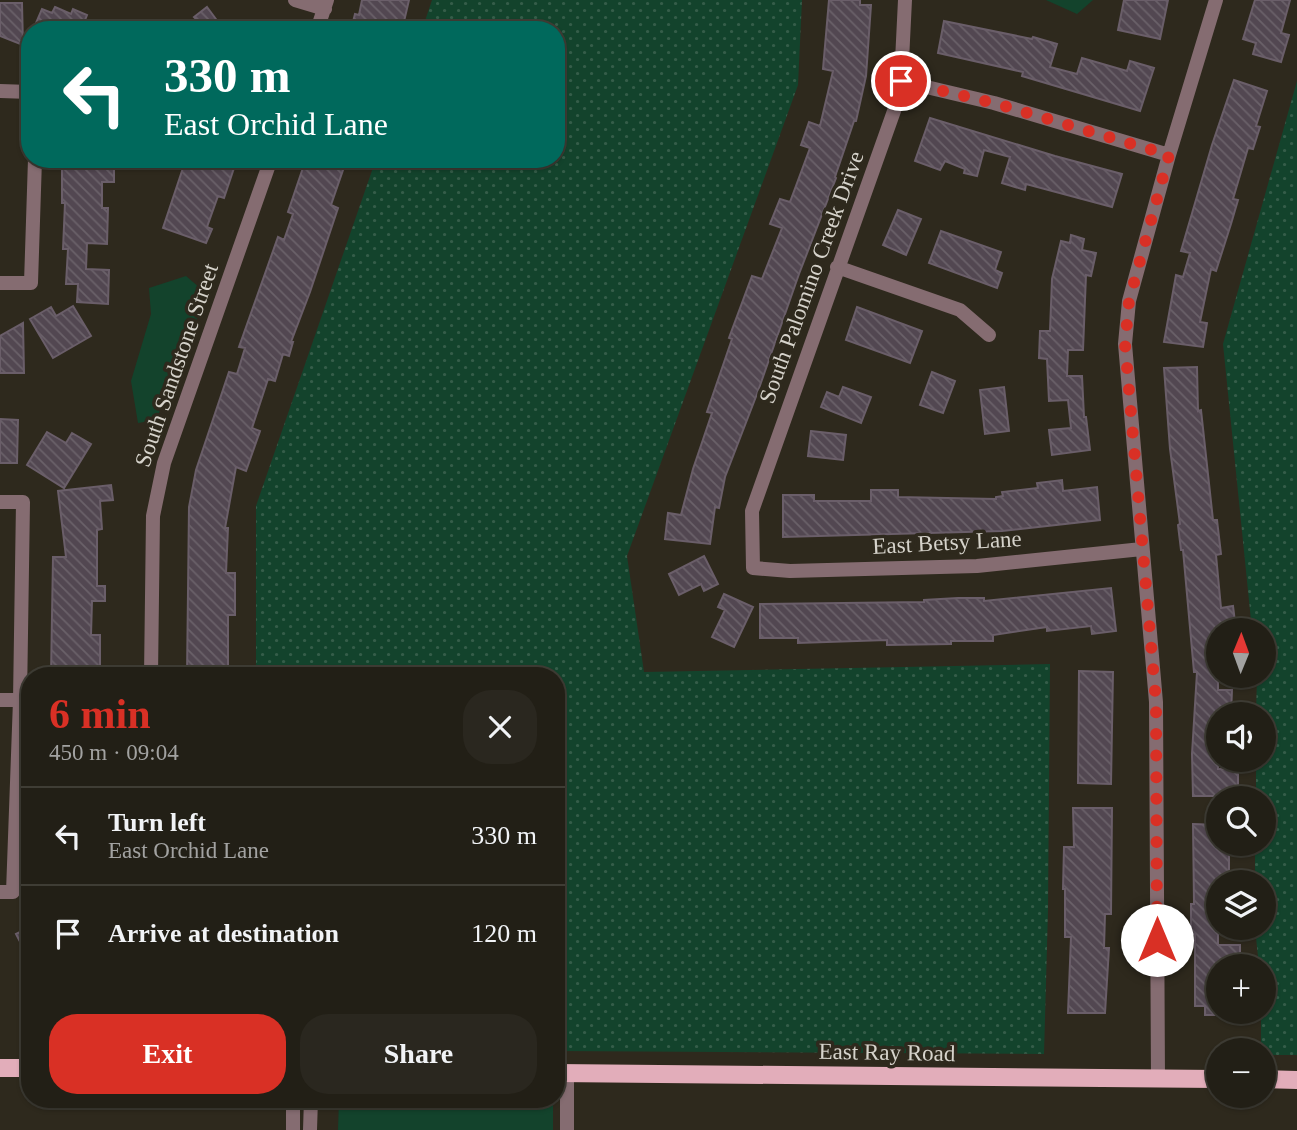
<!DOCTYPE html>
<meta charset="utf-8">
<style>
:root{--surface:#221f16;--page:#2a271f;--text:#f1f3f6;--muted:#a2a2a1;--line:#3f3d35;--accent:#d93025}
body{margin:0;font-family:Georgia,serif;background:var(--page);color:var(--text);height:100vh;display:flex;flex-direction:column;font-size:26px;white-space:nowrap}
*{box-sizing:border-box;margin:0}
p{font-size:23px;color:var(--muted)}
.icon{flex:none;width:38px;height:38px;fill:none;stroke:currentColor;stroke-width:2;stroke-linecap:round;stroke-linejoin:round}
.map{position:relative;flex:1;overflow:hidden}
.details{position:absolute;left:21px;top:667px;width:544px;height:441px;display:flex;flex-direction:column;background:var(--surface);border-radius:28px;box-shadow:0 2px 5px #0004,0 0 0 2px var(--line)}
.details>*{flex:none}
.guide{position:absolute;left:21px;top:21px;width:544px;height:147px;border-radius:28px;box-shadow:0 2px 5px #0004,0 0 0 2px var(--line);background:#00695c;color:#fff;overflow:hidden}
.needle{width:46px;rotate:1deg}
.tools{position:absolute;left:1206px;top:618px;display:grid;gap:14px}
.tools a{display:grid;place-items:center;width:70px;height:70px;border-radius:50%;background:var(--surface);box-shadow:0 2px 5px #0004,0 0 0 2px var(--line);font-size:35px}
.pin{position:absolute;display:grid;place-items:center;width:60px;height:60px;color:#fff;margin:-30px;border:4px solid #fff;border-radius:50%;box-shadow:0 2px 7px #0007}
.me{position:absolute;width:77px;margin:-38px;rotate:0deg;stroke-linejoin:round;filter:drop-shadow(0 0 5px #0008)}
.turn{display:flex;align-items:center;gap:24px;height:147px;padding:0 28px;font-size:32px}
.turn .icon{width:91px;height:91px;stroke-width:2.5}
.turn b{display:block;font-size:49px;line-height:60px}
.round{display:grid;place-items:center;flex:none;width:74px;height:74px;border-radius:28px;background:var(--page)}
.overview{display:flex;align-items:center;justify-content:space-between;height:119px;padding:0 28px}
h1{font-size:42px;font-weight:700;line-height:52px;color:var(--accent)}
.button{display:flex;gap:14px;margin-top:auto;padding:14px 28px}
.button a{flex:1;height:80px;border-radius:28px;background:var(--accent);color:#fff;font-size:28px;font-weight:700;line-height:80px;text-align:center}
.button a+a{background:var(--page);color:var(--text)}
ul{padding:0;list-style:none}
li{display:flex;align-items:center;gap:21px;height:98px;padding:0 28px;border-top:2px solid var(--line)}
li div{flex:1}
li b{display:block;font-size:26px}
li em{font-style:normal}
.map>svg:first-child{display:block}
</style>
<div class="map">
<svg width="1297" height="1130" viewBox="0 0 1297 1130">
<defs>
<pattern id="grass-dots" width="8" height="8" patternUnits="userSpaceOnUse" patternTransform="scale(1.75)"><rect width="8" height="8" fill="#13432c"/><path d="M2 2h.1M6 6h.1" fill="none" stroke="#355d49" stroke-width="1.8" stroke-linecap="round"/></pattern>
<pattern id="building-back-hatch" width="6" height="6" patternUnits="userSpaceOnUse" patternTransform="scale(1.75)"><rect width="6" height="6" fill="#524751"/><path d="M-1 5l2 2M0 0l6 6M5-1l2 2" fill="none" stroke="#6a6169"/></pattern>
</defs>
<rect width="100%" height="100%" fill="#2e291d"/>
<path fill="url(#grass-dots)" d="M432,0H802L798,85L627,556L644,672L1050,664L1048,910L1044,1054L557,1051L556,676L256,675V506L376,159H556V30H422Z
M1297,81V1055H1264V1050H1261V1012H1264V966H1259L1255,928H1264V882H1255V844H1264V798H1256V760H1264V714H1256L1257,676H1264V630H1252L1223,344Z"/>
<path fill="#13432c" d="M1046,0H1093L1077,14Z
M186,276L207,294L156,420L138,423L131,381L151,314L149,288Z
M339,1099H553V1130H338Z"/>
<path fill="url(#building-back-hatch)" stroke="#6a5e69" stroke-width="2" d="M362,0H409L402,30H351L355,14L359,15Z
M829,0H860V5H871L866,76L856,121H854L835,177L836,178L799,274L757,394L725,477L719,508L715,507L710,544L665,539L668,513L681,515L693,469L712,413L707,412L732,339L729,338L752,276L762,279L782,228L770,224L780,199L790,202L810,148L801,145L809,122L820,126L833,71L823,69Z
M1124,0H1168L1160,39L1118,30Z
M1255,0H1290L1281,33L1289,35L1281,62L1253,54L1256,43L1243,39Z
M0,3H22L23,45L0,36Z
M55,7L71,14L73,9L87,15L81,30H33L42,9L52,13Z
M207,7L224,30H189L199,22L194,17Z
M944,21L1032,39L1033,37L1057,44L1050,67L1077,74L1082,58L1127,71L1130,61L1154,68L1140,111L1022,76L1023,72L938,53Z
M1234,80L1267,91L1256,126L1260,127L1253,149L1248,148L1233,199L1238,200L1231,224L1216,271L1211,269L1200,322L1207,323L1203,347L1164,342L1176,275L1183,277L1190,253L1181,251L1212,145Z
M930,118L1055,156L1122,174L1112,207L1026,184L1025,190L1002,183L1010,157L984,150L977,176L964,173L965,169L945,161L940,170L915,161Z
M186,159H237L224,198L218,196L207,227L212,229L206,243L163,228Z
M306,159H321L344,167L331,205L338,208L310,292L291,342H293L289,356L283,354L275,381L268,379L252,428L260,431L246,471L236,467L225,528H228L226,573H235V615H228V676H187L189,507L196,470L229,372L237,374L245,348L239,347L278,237L284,240L293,214L288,212Z
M62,160H114V182H102V208H108L107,244L87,243L86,269L109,270L108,304L77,302L78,284H66L68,249H63L65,203H62Z
M898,210L921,219L906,255L883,245Z
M941,231L1001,252L995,270L1002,273L997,288L929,263Z
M1071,235L1084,239L1082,250L1096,253L1091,276L1086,275L1083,350H1068L1067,376H1082L1084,417H1086L1090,450L1052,455L1049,430L1071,428L1068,400L1049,401L1047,359L1039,358L1040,331H1050L1052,279L1061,241L1070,243Z
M73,306L91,336L53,358L30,319L51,307L56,316Z
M857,307L922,331L910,363L846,340Z
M23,323L24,373H0V336Z
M1197,367L1198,411L1201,410L1213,520H1217L1221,554L1216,555L1221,608L1233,606L1236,630H1218V690H1232L1231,714H1218V769H1238V796H1193L1192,754L1197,672H1194L1183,550H1181L1178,525L1180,524L1170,449L1164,368Z
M932,372L955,381L943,413L920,405Z
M843,387L871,397L861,423L821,407L827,392L839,397Z
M1004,387L1009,431L985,434L980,390Z
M0,419L18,420L17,463H0Z
M811,431L846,435L843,460L808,456Z
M47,432L66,443L72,433L91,444L64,488L27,465Z
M1062,480L1063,491L1097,487L1100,520L1002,531L783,537V495H814V501H871V490H898V497L996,499V497L1003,496L1002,492L1038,488L1037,483Z
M111,485L113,500L100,501L102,529L97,530V586H105V601H92L91,635H100V669L70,668V676H51L53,557H66L58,491Z
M704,556L718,584L704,591L701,584L679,595L669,574Z
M1111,588L1116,631L1092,634L1091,626L1047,631V627L993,635V641H951V644L887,645V640L798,643V638H760V604L924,602V600L958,598H984V601Z
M724,594L753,607L734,647L712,637L725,610L718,607Z
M1079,671L1113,672L1111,784L1078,783Z
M1073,808H1112L1111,914H1105L1104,948H1109L1105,1013H1068L1071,937H1065V889H1063L1064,847H1074Z
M1193,824L1218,825V844H1229V882H1218V945H1240V966H1218V1015H1205V1006H1195V934H1191V904H1194Z
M30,927V961L16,934Z"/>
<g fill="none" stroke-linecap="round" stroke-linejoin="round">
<path stroke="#856c71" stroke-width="14" d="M295,0L325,9
M905,0L901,81L894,111L752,511L753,568L790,571L977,566L1142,549
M317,30L327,0
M901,81L994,103L1169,155
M0,91L30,92
M837,267L960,310L989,335
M0,283H31L35,159
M0,502H23L20,700L13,892H0
M151,676L153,516L164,463L271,159
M0,700H20
M1158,1079L1156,702L1125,344L1129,301L1169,155L1216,0
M293,1130V1099
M310,1130L311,1099
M567,1130V1073"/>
<path stroke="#e2adba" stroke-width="18" d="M0,1068H30
M556,1073L1218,1079
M1264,1079L1297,1080"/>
</g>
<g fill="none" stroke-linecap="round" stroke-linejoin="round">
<path stroke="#d93025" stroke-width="12" stroke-dasharray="0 21.6" d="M901,81L994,103L1169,155L1129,301L1125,344L1156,702L1157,940"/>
</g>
<g text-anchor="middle" stroke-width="7" stroke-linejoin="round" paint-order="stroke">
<g font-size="23" fill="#d6d3cb" stroke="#2e291d">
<text transform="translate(811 277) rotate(-70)" y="8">South Palomino Creek Drive</text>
<text transform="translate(176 365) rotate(-71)" y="8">South Sandstone Street</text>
<text transform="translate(947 542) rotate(-3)" y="8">East Betsy Lane</text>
<text transform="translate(887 1052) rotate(1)" y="8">East Ray Road</text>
</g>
</g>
</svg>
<div class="tools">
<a><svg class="needle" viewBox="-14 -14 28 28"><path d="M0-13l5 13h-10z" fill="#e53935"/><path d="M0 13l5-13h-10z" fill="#a2a2a1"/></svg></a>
<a><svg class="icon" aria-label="sound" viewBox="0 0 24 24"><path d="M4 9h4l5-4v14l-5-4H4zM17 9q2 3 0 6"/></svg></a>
<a><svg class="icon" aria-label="search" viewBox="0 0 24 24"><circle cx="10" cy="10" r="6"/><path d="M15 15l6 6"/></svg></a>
<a><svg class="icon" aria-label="layers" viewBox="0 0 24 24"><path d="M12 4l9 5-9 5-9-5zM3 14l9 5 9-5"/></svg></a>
<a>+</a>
<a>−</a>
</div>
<div class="pin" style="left:901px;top:81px;background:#d93025"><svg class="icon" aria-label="arrive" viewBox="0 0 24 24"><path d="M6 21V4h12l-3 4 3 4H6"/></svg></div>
<svg class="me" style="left:1157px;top:940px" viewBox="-20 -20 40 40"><circle r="19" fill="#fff"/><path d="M0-13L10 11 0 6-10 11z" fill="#d93025"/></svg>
<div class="guide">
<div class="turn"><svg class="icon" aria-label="left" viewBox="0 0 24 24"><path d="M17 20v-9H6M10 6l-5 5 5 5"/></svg><div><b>330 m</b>East Orchid Lane</div></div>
</div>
<section class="details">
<div class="overview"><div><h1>6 min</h1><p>450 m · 09:04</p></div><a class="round"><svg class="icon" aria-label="close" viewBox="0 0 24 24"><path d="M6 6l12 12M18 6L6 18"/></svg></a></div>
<ul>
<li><svg class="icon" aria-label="left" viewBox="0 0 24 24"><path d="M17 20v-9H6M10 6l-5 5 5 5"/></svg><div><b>Turn left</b><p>East Orchid Lane</p></div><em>330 m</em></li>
<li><svg class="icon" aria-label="arrive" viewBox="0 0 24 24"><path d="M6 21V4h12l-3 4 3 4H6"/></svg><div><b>Arrive at destination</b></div><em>120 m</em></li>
</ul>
<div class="button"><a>Exit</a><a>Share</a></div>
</section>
</div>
